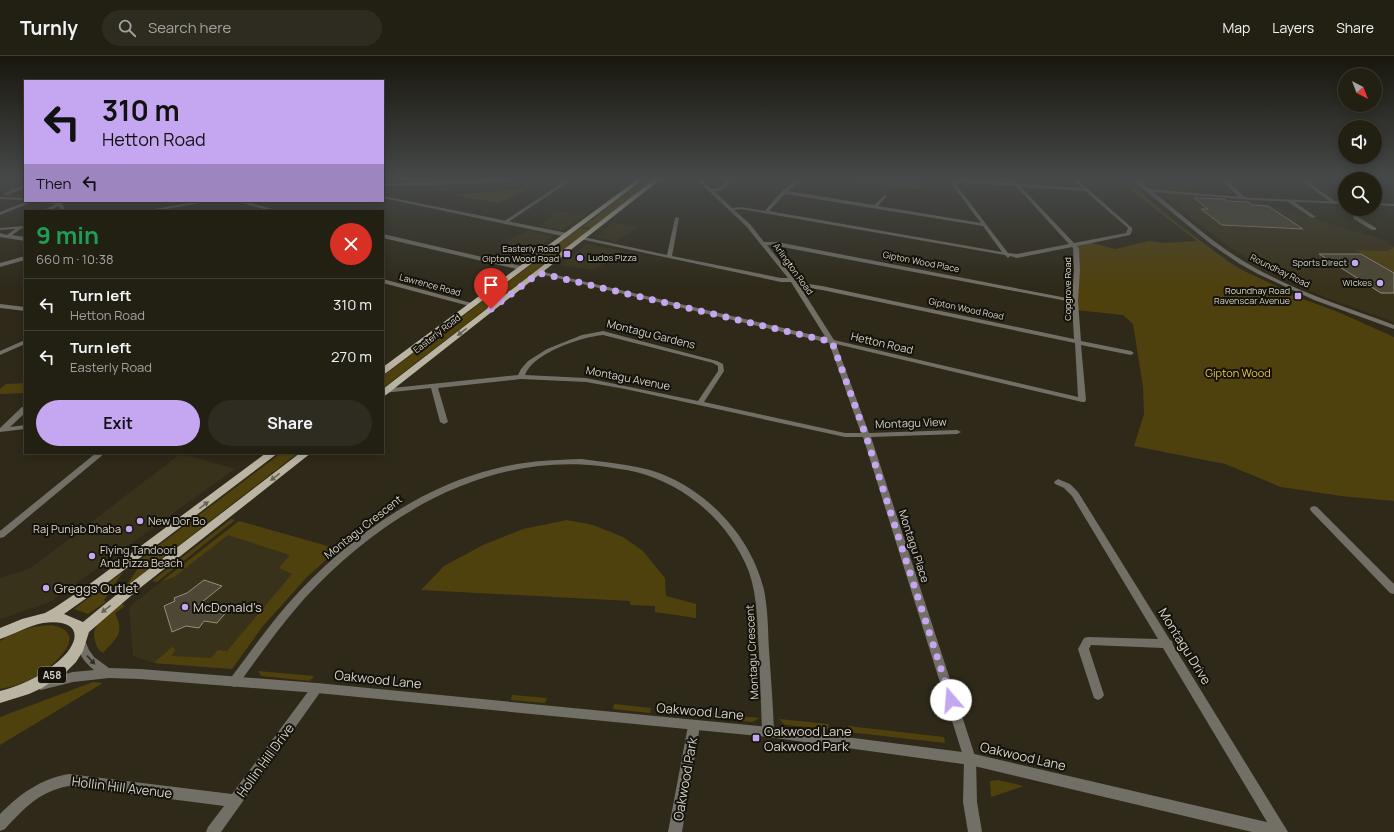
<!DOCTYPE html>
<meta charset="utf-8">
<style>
:root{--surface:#221f13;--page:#2e2c21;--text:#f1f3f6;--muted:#a2a2a0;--line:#3f3d33;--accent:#c5a7f1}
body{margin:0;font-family:Manrope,sans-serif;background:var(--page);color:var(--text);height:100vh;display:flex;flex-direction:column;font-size:15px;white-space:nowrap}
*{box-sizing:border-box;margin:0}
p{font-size:13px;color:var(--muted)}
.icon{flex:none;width:22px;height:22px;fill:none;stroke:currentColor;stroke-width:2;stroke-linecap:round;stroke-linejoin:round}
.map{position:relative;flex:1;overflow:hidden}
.sheet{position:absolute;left:24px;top:154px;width:360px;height:244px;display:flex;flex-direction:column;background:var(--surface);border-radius:0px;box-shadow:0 2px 10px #0003,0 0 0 1px var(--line)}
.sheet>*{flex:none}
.top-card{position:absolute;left:24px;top:24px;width:360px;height:122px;border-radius:0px;box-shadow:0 2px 10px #0003,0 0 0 1px var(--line);background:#c5a7f1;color:#111;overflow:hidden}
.needle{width:26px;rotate:138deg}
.fabs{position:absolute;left:1338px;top:12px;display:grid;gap:8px}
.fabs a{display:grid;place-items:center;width:44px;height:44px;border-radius:50%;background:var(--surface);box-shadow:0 2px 10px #0003,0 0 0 1px var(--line);font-size:20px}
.pin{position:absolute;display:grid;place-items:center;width:34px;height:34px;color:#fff;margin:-41px -17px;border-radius:50% 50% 50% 0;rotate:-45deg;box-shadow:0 0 4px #0007}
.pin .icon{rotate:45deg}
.me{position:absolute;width:44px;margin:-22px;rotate:342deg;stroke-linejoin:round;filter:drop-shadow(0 0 3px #0008)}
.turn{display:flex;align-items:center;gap:14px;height:84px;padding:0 12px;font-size:18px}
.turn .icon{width:52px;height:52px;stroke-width:2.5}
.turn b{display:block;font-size:28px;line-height:34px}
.then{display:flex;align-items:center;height:38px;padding:0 12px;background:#0003;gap:8px;font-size:15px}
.round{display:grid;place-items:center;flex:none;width:42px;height:42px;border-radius:21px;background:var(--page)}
.head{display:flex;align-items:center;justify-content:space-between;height:68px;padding:0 12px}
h1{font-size:24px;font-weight:700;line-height:30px;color:#1e9e55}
.action{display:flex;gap:8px;margin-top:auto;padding:8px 12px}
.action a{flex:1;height:46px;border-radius:24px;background:var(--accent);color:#111;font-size:16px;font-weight:700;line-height:46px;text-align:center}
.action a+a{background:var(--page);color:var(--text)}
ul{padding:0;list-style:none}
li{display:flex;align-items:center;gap:12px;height:52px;padding:0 12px;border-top:1px solid var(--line)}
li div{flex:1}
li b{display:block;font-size:15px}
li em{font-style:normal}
header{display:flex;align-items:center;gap:24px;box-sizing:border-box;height:56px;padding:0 20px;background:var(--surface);border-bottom:1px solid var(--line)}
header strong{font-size:19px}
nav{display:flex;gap:22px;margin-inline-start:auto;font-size:14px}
.search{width:280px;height:36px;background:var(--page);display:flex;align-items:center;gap:10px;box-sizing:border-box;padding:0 14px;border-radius:22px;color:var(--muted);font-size:15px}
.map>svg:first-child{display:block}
</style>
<header>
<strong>Turnly</strong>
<div class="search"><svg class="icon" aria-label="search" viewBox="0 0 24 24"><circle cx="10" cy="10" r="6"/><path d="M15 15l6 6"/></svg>Search here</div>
<nav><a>Map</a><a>Layers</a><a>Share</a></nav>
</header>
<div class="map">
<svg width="1394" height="776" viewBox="0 0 1394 776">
<rect width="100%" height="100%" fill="#2e2919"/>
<path fill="#39321a" d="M1141,123H1161L1165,126L1186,127L1193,136L1154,133Z
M1165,137L1262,145L1270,151L1286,154L1384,184L1394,191L1387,195L1356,194L1394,216V266L1327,242L1272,217L1231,192L1191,162L1180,150L1163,139Z
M556,155L584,159L563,174L539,170L552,161L549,160Z
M612,167L640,170L616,186L596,181Z
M528,174L551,179L552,181L521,204L510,206L520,199L521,196L510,193L515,189L504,187Z
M587,188L623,195L604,206L605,207L594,214L560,209Z
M179,399L193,401L235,413L50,546L0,563V522L31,512Z
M239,465L338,493L306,522L263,570L232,613L154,607L133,600L129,551Z"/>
<path fill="#4f410d" d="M646,123H656L592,172L582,171Z
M837,123H916L922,134L835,125Z
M1136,132L1178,168L1229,206L1244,215L1289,236L1287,237L1338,256L1394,281V445L1341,440L1281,431L1225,408L1134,390L1144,358L1143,331L1133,268L1123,259L1076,254L1077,214L1073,189L1089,186L1115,193L1149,185L1165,187L1197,185L1132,135Z
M528,133L499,147L452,139Z
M580,172L589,174L383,332V320Z
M1394,191V216L1355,194L1387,195Z
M25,327V337L0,338V333L6,328Z
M281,397H298L125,531L144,504L142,502Z
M231,463L235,464L157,526L152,525Z
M567,464L593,469L623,481L643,495L665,522L666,540L696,548V562L655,556V550L630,549V545L421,534L444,510L483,489L523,473Z
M239,465L338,493L306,522L263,570L232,613L154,607L172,591L174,592L175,595L171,600L211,602L218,594L227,595L292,518L279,512L290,499L228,479L174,521L162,525Z
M123,516L104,544L106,546L88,558L74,553Z
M121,547L125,550L115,557C125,578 117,581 103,597C98,594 97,591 95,585C89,568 111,556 121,547Z
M51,569C94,577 51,612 33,622C22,628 11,631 0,633V585C16,575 32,570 51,569Z
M258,615L314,620L310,625L261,620Z
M93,626L103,627L0,689V661Z
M512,639H513L547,642L545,647L511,644Z
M614,648L651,652L650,657L613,653Z
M703,656L760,662L752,666L702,661Z
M779,663L829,668L828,673L785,669Z
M848,670L944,681L945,687L848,676Z
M998,724L1024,730L991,741L990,725Z"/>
<path fill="#4d4836" stroke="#948e7a" d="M1194,142L1224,143L1227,145L1248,146L1252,149L1268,150L1303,173L1222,169L1201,153H1208Z
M1319,198H1361L1394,217V237H1381Z
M204,524L222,530L197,550L228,554L217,567L204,565L199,572L186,570L172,576L164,550L175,545L174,542L187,537Z"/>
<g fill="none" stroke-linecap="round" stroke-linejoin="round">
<path fill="#726f67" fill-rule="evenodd" d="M20,123H25V124Z
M568,123H573L507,167L503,166Z
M696,123H701L711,133L719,132L729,123H734L722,134L714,135L732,152L741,151L765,155C773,145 790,123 803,123L788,135L874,149L885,139L887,140L878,150L981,167L948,123L1014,127L1010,123H1015L1019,128L1082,132L1072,123H1077L1132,172V175L1130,179L1077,190L1079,192L1080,214L1078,245L1081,285L1131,295L1134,297L1131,299L1081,289L1086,344L1085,346H1082L836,288L869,377L957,374L961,376L957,378L871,381L976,703L977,746L982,776H968L963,746L964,703L863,381H845L625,333L586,326L521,323L438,332L448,366L444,368L440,366L431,332L383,337V333L518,319L521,313L528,305L547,293L582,279L603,275L717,305L723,308L724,315L704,346L845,377H861L829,287L536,217L539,215L826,282L791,226H781L580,183L583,181L667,199L675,162L677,161L679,162L672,200L781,222H788L746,170ZM954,126L1016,130L1069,188L1017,198L1008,197ZM1021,131L1085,135L1128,172L1126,177L1074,187ZM785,138L983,170L1002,196L769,155ZM741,153L1005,199L1008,202L1010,200L1017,202L1072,191L1073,192L1074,214L1072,243L777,186H764L750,168L734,154ZM767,189L777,190L1072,246L1074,283L822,230L809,228L799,229ZM801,232H809L822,234L1075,287L1078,341L834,284ZM603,279L713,307L718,310V315L698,345L586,322L525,319C533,297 581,281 603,279Z
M1220,123H1225L1245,141V143H1241Z
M1299,123H1304L1336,146L1332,147Z
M25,129V132L7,139L3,138Z
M0,141L25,142V144L0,143Z
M1290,144H1292L1316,161L1312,162L1288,146V145Z
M28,145L62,146L65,155H61L59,150L48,155H42L56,148L32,146L0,159V156Z
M235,145H243L280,155H272Z
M1351,153H1355L1358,161L1376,172V174H1372L1354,163Z
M18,171L22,172L12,179L25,181V185L0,181V177L7,179Z
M383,178L521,210L524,212L521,214L383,182Z
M25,200V204L0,211V207Z
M383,223L475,248L476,249L473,251L383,227Z
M0,248L25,251V255L0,252Z
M25,284V288L0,299V295Z
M22,351H25V357L10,371L25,369V373L0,376V372Z
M96,397H105L4,481L0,482V475Z
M581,403C604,406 627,408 650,414C704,430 751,479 764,534C768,554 768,574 769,594C771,622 773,649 774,676L772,680L768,681L764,680L762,676C761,649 760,622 759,596C757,569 758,542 749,516C730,467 687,429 636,416C624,413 612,412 600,410C485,397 380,460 304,543C280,570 259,600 238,629L234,631L230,629L228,626L230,623C249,598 267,572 287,549C340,488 416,432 494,413C523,405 552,404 581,403Z
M1058,423L1070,428L1078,436L1170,584L1172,585L1173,589L1288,776H1273L1163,592L1091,589L1089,593L1104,639L1102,642L1098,644L1094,642L1078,593L1084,582L1088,581L1158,583L1072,440L1064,432L1055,428L1054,426Z
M1314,450L1317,451L1394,528V538L1390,537L1311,455L1310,453L1311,451Z
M317,627L321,629L323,632L321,635L221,776H206L208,771L224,750L69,730C40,735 24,752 5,773L0,775V758C20,738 40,723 69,718L232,738L313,629Z
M694,665L698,666L700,670L682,776H668L688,670L690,666Z"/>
<path fill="#726f67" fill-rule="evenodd" d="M508,123H537L469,128L383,130V128Z
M1131,123H1136L1149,133L1253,142L1345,146V148L1253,144L1153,136C1183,159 1211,186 1245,206C1291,234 1343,250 1394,269V273L1314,244L1258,218L1240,208L1212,189Z
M383,140L567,177L570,179L567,181L383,142Z
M201,145H212L154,155H143Z
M1375,147L1394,148V150L1375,149Z
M25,170V172L0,174V172Z
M80,581L84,582L89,594L94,601L109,612L140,613L317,627L768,671L970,697L1280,769L1285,771L1287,776H1252L970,709L768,681L317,637L140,623L109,622L73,626L41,634L37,632L35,629L37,626L41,624L73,616L94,614C84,606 78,597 75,585L76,582Z"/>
<path fill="#bab4a3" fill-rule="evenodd" d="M638,123H644L386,317L383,318V311Z
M655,123H661L386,339L383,340V333Z
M266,397H278L95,536L64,558L83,566L132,526L300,397H311L140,532L89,576L83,595L76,606L66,616L42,632L29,638L0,647V635C20,630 39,621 55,608C81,588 85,562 43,567C28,570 15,578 0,583V572L22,563L45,557L54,552L87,530Z"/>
</g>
<defs><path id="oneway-solid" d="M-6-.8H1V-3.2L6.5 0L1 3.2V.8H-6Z"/></defs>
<g fill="#676357">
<use href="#oneway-solid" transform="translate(462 276) rotate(142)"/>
<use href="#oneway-solid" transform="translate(275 421) rotate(142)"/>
<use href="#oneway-solid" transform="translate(204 449) rotate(-37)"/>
<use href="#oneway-solid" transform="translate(106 553) rotate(142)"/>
</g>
<use fill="#302e27" href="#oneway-solid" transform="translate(91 604) rotate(47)"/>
<linearGradient id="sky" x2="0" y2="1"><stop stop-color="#19170e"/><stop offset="0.53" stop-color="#464949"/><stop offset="1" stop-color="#464949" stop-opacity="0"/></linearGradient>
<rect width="1394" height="232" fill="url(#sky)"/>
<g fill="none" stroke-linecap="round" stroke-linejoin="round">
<path stroke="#c5a7f1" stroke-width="7" stroke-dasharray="0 12.6" d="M491,253L539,217L832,286L866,380L951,644"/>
</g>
<g fill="#c5a7f1" stroke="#14120b" stroke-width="1.5">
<rect x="563" y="194" width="8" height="8" rx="2"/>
<circle cx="580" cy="202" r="4"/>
<circle cx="1355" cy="207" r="4"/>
<circle cx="1380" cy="227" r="4"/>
<rect x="1294" y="236" width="8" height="8" rx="2"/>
<circle cx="140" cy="465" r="4"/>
<circle cx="129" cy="473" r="4"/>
<circle cx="92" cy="500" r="4"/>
<circle cx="46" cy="532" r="4"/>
<circle cx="185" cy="551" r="4"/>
<rect x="752" y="678" width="8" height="8" rx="2"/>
</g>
<g text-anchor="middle" stroke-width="4" stroke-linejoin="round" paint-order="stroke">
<g font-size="9" fill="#d5d2c8" stroke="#14120b" text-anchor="end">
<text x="559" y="196">Easterly Road<tspan x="559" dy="10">Gipton Wood Road</tspan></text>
<text x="588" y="205" text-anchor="start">Ludos Pizza</text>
<text x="1347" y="210">Sports Direct</text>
<text x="1372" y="230">Wickes</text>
<text x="1290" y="238">Roundhay Road<tspan x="1290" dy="10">Ravenscar Avenue</tspan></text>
</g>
<g font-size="9" fill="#d5d2c8" stroke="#14120b">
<text transform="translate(921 206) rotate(11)" y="3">Gipton Wood Place</text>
<text transform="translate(793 213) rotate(54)" y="3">Arlington Road</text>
<text transform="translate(1280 215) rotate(26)" y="3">Roundhay Road</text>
<text transform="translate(430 229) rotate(15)" y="3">Lawrence Road</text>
<text transform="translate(1068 233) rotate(-90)" y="3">Copgrove Road</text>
<text transform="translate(966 253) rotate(12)" y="3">Gipton Wood Road</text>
<text transform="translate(437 278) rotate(-38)" y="3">Easterly Road</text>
</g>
<rect fill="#14120b" stroke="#9b988f" stroke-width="1" x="38" y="611" width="28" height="16" rx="3"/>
<g font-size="10" font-weight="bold" fill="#d5d2c8">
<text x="52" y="623">A58</text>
</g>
<g font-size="11" fill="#d5d2c8" stroke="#14120b">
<text transform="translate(651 278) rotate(14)" y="4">Montagu Gardens</text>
<text transform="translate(882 287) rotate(13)" y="4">Hetton Road</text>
<text transform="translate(628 322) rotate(11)" y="4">Montagu Avenue</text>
<text transform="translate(911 367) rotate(-2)" y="4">Montagu View</text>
<text transform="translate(363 471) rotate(-38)" y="4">Montagu Crescent</text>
<text transform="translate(914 490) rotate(72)" y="4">Montagu Place</text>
<text transform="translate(752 596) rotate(-93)" y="4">Montagu Crescent</text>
</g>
<g font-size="11" fill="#f1ca40" stroke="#14120b">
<text x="1238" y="321">Gipton Wood</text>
</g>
<g font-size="11" fill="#d5d2c8" stroke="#14120b" text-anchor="start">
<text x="148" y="469">New Dor Bo</text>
<text x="121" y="477" text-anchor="end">Raj Punjab Dhaba</text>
<text x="100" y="498">Flying Tandoori<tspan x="100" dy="13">And Pizza Beach</tspan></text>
</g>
<g font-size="13" fill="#d5d2c8" stroke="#14120b" text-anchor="start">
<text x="54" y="537">Greggs Outlet</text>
<text x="193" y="556">McDonald's</text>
<text x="764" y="680">Oakwood Lane<tspan x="764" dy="15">Oakwood Park</tspan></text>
</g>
<g font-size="13" fill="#d5d2c8" stroke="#14120b">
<text transform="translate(1185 590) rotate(58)" y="5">Montagu Drive</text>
<text transform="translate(378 623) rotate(6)" y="5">Oakwood Lane</text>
<text transform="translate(700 655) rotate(5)" y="5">Oakwood Lane</text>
<text transform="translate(1023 700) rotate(13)" y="5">Oakwood Lane</text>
<text transform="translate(265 704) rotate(-54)" y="5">Hollin Hill Drive</text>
<text transform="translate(685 723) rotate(-80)" y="5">Oakwood Park</text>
<text transform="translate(122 731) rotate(7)" y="5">Hollin Hill Avenue</text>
</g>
</g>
</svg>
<div class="fabs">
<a><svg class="needle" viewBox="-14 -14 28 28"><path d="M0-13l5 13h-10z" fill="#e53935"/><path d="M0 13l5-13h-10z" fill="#a2a2a0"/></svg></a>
<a><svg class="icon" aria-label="sound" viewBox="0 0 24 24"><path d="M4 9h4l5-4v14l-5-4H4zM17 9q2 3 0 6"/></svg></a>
<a><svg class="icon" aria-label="search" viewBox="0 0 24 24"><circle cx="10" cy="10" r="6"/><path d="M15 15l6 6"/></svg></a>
</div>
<div class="pin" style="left:491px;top:253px;background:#d93025"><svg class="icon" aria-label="arrive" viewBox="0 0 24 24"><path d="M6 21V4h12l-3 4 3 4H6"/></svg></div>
<svg class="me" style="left:951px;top:644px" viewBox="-20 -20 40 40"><circle r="19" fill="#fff"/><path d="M0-13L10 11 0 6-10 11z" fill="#c5a7f1"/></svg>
<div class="top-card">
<div class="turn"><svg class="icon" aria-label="left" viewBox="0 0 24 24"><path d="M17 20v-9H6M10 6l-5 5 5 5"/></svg><div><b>310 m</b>Hetton Road</div></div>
<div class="then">Then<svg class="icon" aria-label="left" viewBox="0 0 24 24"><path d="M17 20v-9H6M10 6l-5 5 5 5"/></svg></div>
</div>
<section class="sheet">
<div class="head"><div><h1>9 min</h1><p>660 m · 10:38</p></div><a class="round" style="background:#d93025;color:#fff"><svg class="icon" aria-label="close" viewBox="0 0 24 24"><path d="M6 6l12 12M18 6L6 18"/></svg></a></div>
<ul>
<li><svg class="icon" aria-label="left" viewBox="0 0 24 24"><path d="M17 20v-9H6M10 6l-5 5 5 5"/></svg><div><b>Turn left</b><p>Hetton Road</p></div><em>310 m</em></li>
<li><svg class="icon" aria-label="left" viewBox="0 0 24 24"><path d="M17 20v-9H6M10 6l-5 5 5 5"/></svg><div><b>Turn left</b><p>Easterly Road</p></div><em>270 m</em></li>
</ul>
<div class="action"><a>Exit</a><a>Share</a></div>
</section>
</div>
